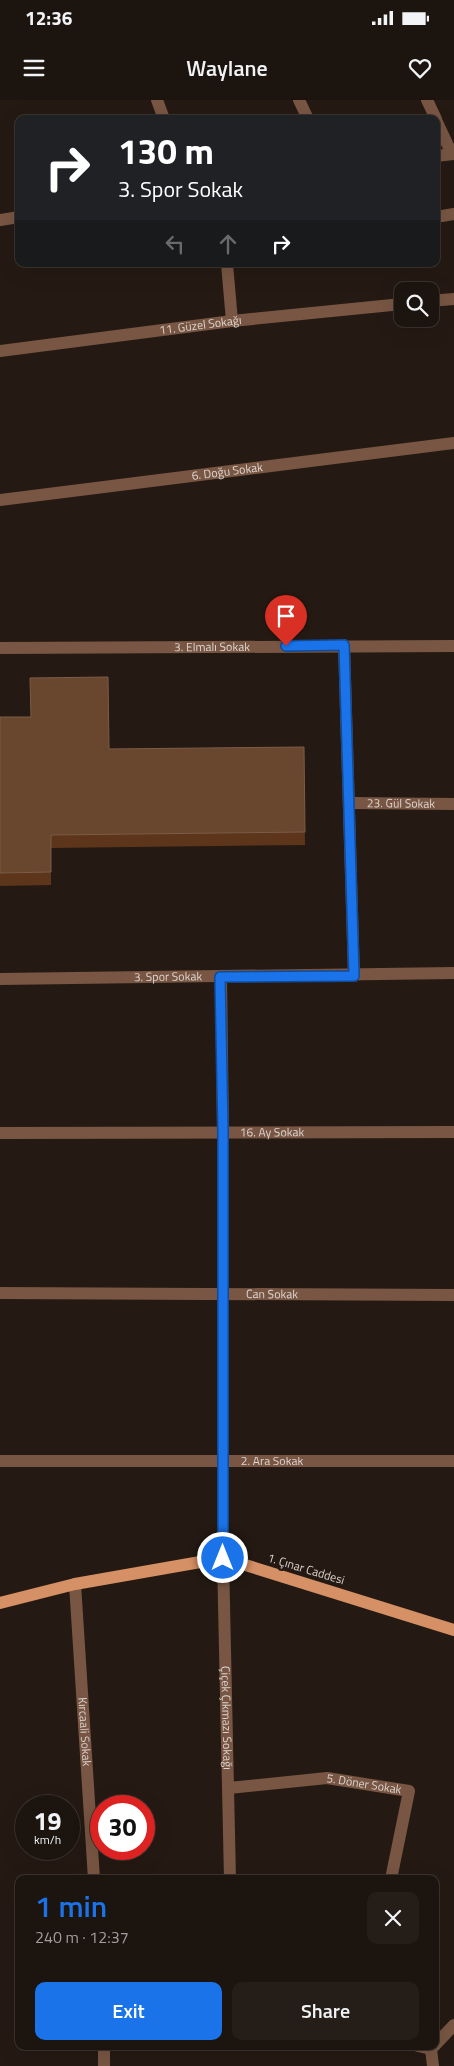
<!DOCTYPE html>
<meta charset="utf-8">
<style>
:root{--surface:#1c140e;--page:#251d17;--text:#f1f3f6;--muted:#a09e9e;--line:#3a332e;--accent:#1a73e8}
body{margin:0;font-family:"Titillium Web",sans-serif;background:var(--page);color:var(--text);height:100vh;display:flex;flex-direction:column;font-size:19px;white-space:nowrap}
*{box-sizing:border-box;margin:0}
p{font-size:16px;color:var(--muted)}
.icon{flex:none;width:28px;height:28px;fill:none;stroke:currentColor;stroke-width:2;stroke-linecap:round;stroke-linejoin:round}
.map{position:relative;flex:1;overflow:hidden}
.details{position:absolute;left:15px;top:1775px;width:424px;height:175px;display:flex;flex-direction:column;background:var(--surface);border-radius:10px;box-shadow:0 5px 20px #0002,0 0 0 1px var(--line)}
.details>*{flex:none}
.guide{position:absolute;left:15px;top:15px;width:425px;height:152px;border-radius:10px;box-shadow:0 5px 20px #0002,0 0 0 1px var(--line);background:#202124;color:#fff;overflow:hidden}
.controls{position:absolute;left:394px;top:182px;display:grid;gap:10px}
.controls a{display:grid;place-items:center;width:45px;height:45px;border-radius:10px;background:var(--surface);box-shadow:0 5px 20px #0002,0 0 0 1px var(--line);font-size:25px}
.speed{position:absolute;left:15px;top:1695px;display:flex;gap:10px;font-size:25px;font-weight:700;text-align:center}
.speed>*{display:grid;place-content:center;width:65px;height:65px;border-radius:50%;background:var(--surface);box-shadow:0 5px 20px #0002,0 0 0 1px var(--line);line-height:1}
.speed small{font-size:12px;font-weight:400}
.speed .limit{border:8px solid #d22;background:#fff;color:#111}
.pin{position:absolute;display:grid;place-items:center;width:42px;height:42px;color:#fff;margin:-51px -21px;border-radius:50% 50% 50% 0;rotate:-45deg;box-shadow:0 0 5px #0007}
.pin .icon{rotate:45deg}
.me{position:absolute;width:55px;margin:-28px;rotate:0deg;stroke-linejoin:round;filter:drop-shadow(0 0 4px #0008)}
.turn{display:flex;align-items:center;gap:18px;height:105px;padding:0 20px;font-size:22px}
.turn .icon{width:65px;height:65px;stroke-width:2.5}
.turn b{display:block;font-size:35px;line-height:42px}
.lanes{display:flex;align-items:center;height:48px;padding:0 20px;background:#0003;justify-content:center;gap:25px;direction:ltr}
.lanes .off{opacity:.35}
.round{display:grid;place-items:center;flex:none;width:52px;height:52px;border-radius:10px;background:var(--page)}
.summary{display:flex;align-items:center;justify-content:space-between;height:85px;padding:0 20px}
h1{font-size:30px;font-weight:600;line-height:38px;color:var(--accent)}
.action{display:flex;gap:10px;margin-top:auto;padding:10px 20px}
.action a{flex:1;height:58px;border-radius:10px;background:var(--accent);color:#fff;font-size:20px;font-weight:600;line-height:58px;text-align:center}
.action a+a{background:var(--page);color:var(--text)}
.status{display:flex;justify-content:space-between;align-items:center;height:35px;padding:0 25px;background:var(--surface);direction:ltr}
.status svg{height:14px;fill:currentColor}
header{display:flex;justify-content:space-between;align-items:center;height:65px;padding:0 20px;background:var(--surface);font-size:22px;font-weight:600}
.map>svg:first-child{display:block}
</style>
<div class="status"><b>12:36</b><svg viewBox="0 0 49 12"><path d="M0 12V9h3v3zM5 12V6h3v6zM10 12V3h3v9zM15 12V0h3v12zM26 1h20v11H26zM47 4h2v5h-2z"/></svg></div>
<header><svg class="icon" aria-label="menu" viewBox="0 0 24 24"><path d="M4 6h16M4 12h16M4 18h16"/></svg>Waylane<svg class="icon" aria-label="heart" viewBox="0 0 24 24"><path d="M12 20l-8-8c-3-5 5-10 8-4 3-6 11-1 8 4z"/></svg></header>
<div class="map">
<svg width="454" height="1966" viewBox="0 0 454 1966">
<rect width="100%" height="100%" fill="#251a13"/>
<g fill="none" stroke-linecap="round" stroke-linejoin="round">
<g stroke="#785643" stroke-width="12">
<path d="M157,0L164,19"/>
<path d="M299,0L308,19"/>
<path d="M427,0L436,19"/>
<path d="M436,20L452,54"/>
<path d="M436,56L454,54"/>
<path d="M436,117L454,114"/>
<path d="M0,120L19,117"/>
<path d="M227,164L232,221"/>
<path d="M430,201L454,199"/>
<path id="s1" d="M0,251L232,221L402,204"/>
<path id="s2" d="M0,400L454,343"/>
<path d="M344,545L354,876"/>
<path id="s3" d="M0,548L454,546"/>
<path id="s4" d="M349,703L454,704"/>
<path id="s5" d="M221,877L223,1032V1458L230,1779"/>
<path id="s6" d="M0,879L454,873"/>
<path id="s7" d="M0,1033L454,1032"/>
<path id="s8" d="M0,1193L454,1195"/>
<path id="s9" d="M0,1361H454"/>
<path id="s10" d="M75,1484L94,1779"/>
<path id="s11" d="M229,1688L327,1678L409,1691L391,1779"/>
<path d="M435,1945L454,1925"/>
<path d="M104,1946V1966"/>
<path d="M418,1946L431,1949"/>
<path d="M433,1966L431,1949L434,1946"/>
</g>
<path stroke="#d69065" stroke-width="12" d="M0,1503L75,1484L223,1458L454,1530"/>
</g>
<path fill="#5c351b" d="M0,617L109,649L304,647L305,745L51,748V785L0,786Z"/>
<path fill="#69462e" stroke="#7b5c47" d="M108,577L109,649L304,647L305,732L51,735V772L0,773V617H31L30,578Z"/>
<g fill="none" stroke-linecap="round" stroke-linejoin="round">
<defs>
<path id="route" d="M223,1458V1032L220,877L354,876L344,545L286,546"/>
</defs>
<use href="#route" stroke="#114b97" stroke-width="12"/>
<use href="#route" stroke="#1a73e8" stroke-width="9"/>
</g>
<g text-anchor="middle" stroke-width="5" stroke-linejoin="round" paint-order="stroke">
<g font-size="12" fill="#dcd4cf" stroke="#251a13">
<text dy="4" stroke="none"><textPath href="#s1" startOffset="202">11. Güzel Sokağı</textPath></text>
<text dy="4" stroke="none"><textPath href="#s2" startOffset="229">6. Doğu Sokak</textPath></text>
<text dy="4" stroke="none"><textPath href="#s3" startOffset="212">3. Elmalı Sokak</textPath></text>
<text dy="4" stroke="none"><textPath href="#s4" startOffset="52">23. Gül Sokak</textPath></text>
<text dy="4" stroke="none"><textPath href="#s6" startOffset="168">3. Spor Sokak</textPath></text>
<text dy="4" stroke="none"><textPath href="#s7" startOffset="272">16. Ay Sokak</textPath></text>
<text dy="4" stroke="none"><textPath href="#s8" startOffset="272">Can Sokak</textPath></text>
<text dy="4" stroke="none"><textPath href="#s9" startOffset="272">2. Ara Sokak</textPath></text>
<text transform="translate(306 1469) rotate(17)" y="4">1. Çınar Caddesi</text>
<text dy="4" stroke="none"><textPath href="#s5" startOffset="741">Çiçek Çıkmazı Sokağı</textPath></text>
<text dy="4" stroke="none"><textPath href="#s10" startOffset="148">Kırcaali Sokak</textPath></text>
<text dy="4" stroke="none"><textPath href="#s11" startOffset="136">5. Döner Sokak</textPath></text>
</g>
</g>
</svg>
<div class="controls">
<a><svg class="icon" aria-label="search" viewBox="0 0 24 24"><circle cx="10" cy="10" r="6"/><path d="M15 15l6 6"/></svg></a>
</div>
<div class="speed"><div>19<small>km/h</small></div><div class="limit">30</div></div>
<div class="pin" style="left:286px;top:546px;background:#d93025"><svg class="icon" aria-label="arrive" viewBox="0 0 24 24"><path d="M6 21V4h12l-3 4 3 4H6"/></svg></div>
<svg class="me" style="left:223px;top:1458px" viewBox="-20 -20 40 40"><circle r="17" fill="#1a73e8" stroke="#fff" stroke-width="3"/><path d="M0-11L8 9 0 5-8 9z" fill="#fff"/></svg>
<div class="guide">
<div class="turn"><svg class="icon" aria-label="right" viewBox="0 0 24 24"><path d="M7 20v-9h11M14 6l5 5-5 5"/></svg><div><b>130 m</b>3. Spor Sokak</div></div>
<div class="lanes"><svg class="icon off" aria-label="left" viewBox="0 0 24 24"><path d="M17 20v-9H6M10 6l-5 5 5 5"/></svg><svg class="icon off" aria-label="ahead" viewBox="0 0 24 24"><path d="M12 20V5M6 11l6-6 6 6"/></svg><svg class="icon" aria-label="right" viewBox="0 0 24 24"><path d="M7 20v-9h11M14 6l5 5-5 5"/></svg></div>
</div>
<section class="details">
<div class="summary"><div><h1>1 min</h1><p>240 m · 12:37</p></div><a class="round"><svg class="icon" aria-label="close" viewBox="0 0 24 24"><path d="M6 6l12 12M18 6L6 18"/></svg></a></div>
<div class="action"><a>Exit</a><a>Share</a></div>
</section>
</div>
